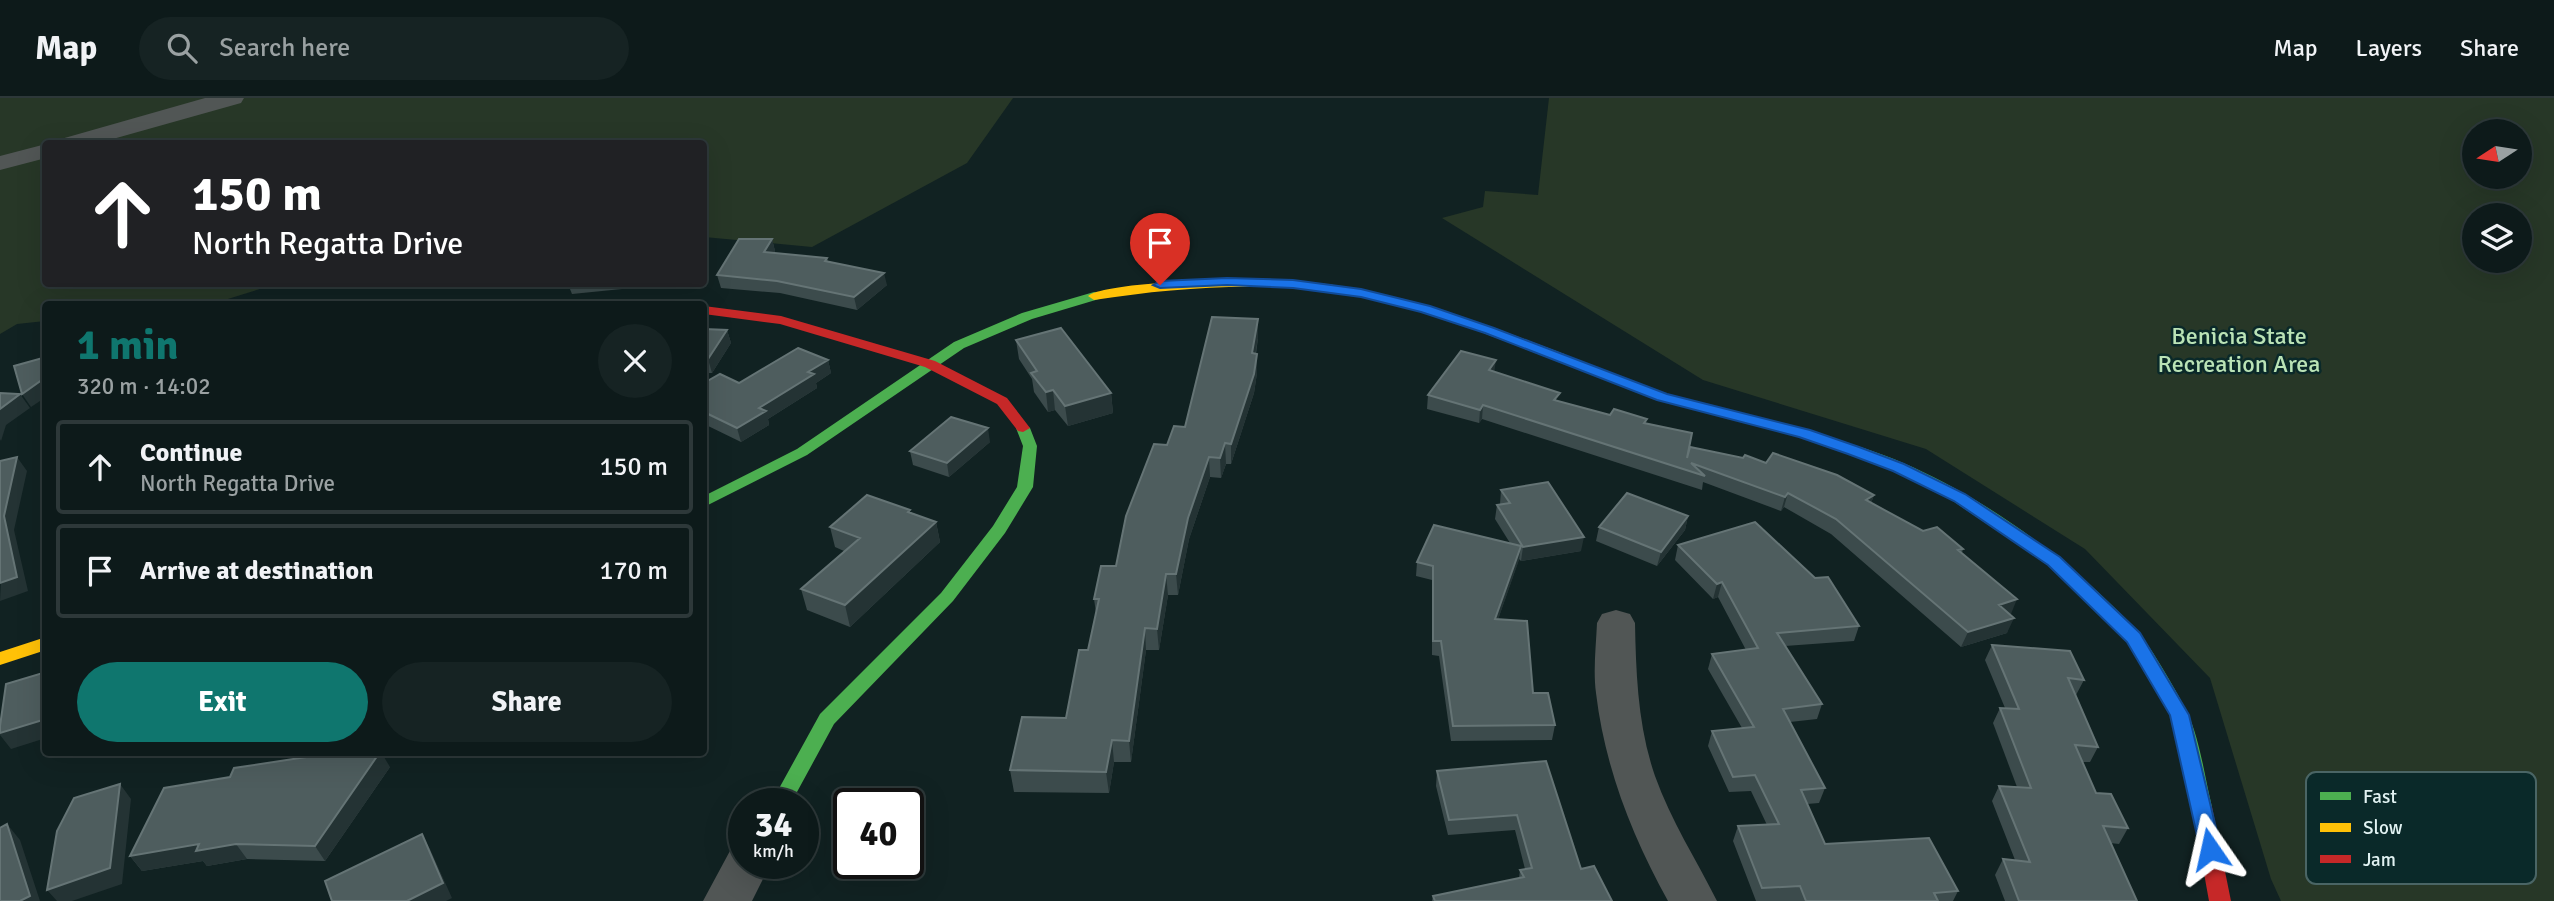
<!DOCTYPE html>
<meta charset="utf-8">
<style>
:root{--surface:#0d1a1a;--page:#162323;--text:#f1f3f6;--muted:#9aa1a2;--line:#2d3839;--accent:#0f766e}
body{margin:0;font-family:Signika,sans-serif;background:var(--page);color:var(--text);height:100vh;display:flex;flex-direction:column;font-size:26px;white-space:nowrap}
*{box-sizing:border-box;margin:0}
p{font-size:23px;color:var(--muted)}
.icon{flex:none;width:38px;height:38px;fill:none;stroke:currentColor;stroke-width:2;stroke-linecap:round;stroke-linejoin:round}
.map{position:relative;flex:1;overflow:hidden}
.side{position:absolute;left:42px;top:203px;width:665px;height:455px;display:flex;flex-direction:column;background:var(--surface);border-radius:7px;box-shadow:0 7px 28px #0002,0 0 0 2px var(--line)}
.side>*{flex:none}
.banner{position:absolute;left:42px;top:42px;width:665px;height:147px;border-radius:7px;box-shadow:0 7px 28px #0002,0 0 0 2px var(--line);background:#202124;color:#fff;overflow:hidden}
.needle{width:46px;rotate:258deg}
.fabs{position:absolute;left:2462px;top:21px;display:grid;gap:14px}
.fabs a{display:grid;place-items:center;width:70px;height:70px;border-radius:50%;background:var(--surface);box-shadow:0 7px 28px #0002,0 0 0 2px var(--line);font-size:35px}
.speed{position:absolute;left:728px;top:690px;display:flex;gap:14px;font-size:35px;font-weight:700;text-align:center}
.speed>*{display:grid;place-content:center;width:91px;height:91px;border-radius:50%;background:var(--surface);box-shadow:0 7px 28px #0002,0 0 0 2px var(--line);line-height:1}
.speed small{font-size:18px;font-weight:400}
.speed .limit{border:4px solid #111;border-radius:10px;background:#fff;color:#111}
.pin{position:absolute;display:grid;place-items:center;width:60px;height:60px;color:#fff;margin:-72px -30px;border-radius:50% 50% 50% 0;rotate:-45deg;box-shadow:0 0 7px #0007}
.pin .icon{rotate:45deg}
.me{position:absolute;width:77px;margin:-38px;rotate:349deg;stroke-linejoin:round;filter:drop-shadow(0 0 5px #0008)}
.turn{display:flex;align-items:center;gap:24px;height:147px;padding:0 35px;font-size:32px}
.turn .icon{width:91px;height:91px;stroke-width:2.5}
.turn b{display:block;font-size:49px;line-height:60px}
.round{display:grid;place-items:center;flex:none;width:74px;height:74px;border-radius:37px;background:var(--page)}
.headline{display:flex;align-items:center;justify-content:space-between;height:119px;padding:0 35px}
h1{font-size:42px;font-weight:700;line-height:52px;color:var(--accent)}
.button{display:flex;gap:14px;margin-top:auto;padding:14px 35px}
.button a{flex:1;height:80px;border-radius:42px;background:var(--accent);color:#fff;font-size:28px;font-weight:700;line-height:80px;text-align:center}
.button a+a{background:var(--page);color:var(--text)}
ul{padding:0;list-style:none}
li{display:flex;align-items:center;gap:21px;height:94px;margin:0 14px 10px;padding:0 21px;border:4px solid var(--line);border-radius:7px}
li div{flex:1}
li b{display:block;font-size:26px}
li em{font-style:normal}
header{display:flex;align-items:center;gap:42px;box-sizing:border-box;height:98px;padding:0 35px;background:var(--surface);border-bottom:2px solid var(--line)}
header strong{font-size:33px}
nav{display:flex;gap:38px;margin-inline-start:auto;font-size:24px}
.search{width:490px;height:63px;background:var(--page);display:flex;align-items:center;gap:18px;box-sizing:border-box;padding:0 24px;border-radius:38px;color:var(--muted);font-size:26px}
.map>svg:first-child{display:block}
</style>
<header>
<strong>Map</strong>
<div class="search"><svg class="icon" aria-label="search" viewBox="0 0 24 24"><circle cx="10" cy="10" r="6"/><path d="M15 15l6 6"/></svg>Search here</div>
<nav><a>Map</a><a>Layers</a><a>Share</a></nav>
</header>
<div class="map">
<svg width="2554" height="803" viewBox="0 0 2554 803">
<rect width="100%" height="100%" fill="#122"/>
<path fill="#273727" fill-rule="evenodd" d="M0,0H1013L967,65L812,149L704,139V46H46V186H276L215,205L200,206H46L45,223L17,226L0,236Z
M1549,0H2554V803H2281L2271,781L2210,580L2085,451L1926,351L1703,282L1442,120L1483,109L1485,93L1538,97ZM2520,33V79H2474V33ZM2520,117V163H2474V117Z"/>
<g fill="none" stroke-linecap="round" stroke-linejoin="round">
<path fill="#515655" fill-rule="evenodd" d="M205,0H244L241,5L95,46H58L61,41Z
M46,46V60L0,72V58Z
M1616,512L1630,516L1635,525C1636,576 1638,629 1655,678C1671,723 1696,761 1717,803H1668C1632,738 1605,670 1596,595C1593,573 1596,548 1597,525L1602,516Z
M744,747V765H771L752,803H703L731,751Z"/>
<path fill="#4caf50" fill-rule="evenodd" d="M1094,194L1099,195V201L1032,221L964,250L807,357L704,409V398L797,351L954,244L1022,215Z
M1023,326L1030,330L1037,348L1033,389L1005,435L953,503L834,626L791,705H771L820,616L941,495L993,428L1017,389L1023,348L1016,330Z
M1835,342C1944,368 2063,452 2138,534C2150,547 2180,599 2188,616C2200,643 2205,680 2212,709L2209,715L2202,717L2195,715L2192,709L2170,617L2128,544L2048,467L1953,403L1894,372L1830,349L1828,346Z"/>
<path fill="#ffc107" fill-rule="evenodd" d="M1227,181C1281,181 1334,184 1386,197C1447,211 1505,234 1564,256L1566,259L1564,262H1554C1499,241 1444,218 1387,204C1291,181 1191,187 1094,202L1088,198C1103,186 1202,182 1227,181Z
M46,539V552L0,567V554Z"/>
<path fill="#c62828" fill-rule="evenodd" d="M704,208L781,218L935,263L1007,300L1030,330L1023,334L1018,333L997,306L925,269L780,226L704,216Z
M1559,255L1667,296L1810,332L1840,343L1842,346L1835,350L1800,338L1657,302L1554,262L1552,259L1554,256Z
M2202,701L2209,703L2212,709L2231,803H2209L2192,709L2195,703Z"/>
</g>
<path fill="#3c4b4c" d="M772,141L775,153L774,155L827,160L828,163L887,187L857,212L780,195L721,190L717,177Z
M568,186H624L622,191L572,196Z
M704,231L727,232L731,245L712,275H704Z
M1258,240L1256,256H1257V275L1254,295L1231,366H1226L1221,380L1210,379L1189,441L1178,497H1168L1159,552H1146L1131,664H1114L1109,695L1014,694L1010,672L1066,620L1088,552L1096,515L1094,501L1116,468L1167,347L1185,329Z
M1016,242L1111,295L1113,315L1068,328L1055,312L1048,314L1034,294L1032,281L1019,261Z
M828,262L831,275L816,285L817,290L768,321L769,327L741,344L704,326V285H739Z
M1494,274L1559,303L1610,317L1647,321L1646,325L1687,360L1766,365L1874,397L1871,405L1923,433L1963,451L1962,455L2011,516L2010,517L2007,535L1961,549L1831,436L1784,409L1781,413L1703,384L1702,392L1482,321L1479,325L1427,311L1428,297Z
M990,344L949,379L913,367L910,353Z
M1501,392L1581,453L1521,463L1519,461L1498,521L1533,595L1555,627L1552,642L1451,643L1439,558L1432,557V482L1416,478L1417,464L1510,445L1495,421L1497,407L1500,406Z
M910,412V414L936,424L940,444L850,529L807,512L801,491L844,453L835,449L830,429Z
M1688,418L1685,432L1657,468L1596,443L1599,429Z
M1678,447L1859,528L1854,543L1785,548L1822,606L1817,621L1790,624L1825,690L1819,705L1807,706L1825,746L1958,793L1953,803H1756L1733,743L1738,728L1767,727L1751,693L1729,694L1708,648L1712,633L1742,630L1708,571L1712,556L1746,552L1718,499L1713,501L1675,462Z
M1992,547L2084,582L2076,597L2075,596L2098,649L2090,664H2082L2096,695L2128,730L2119,746L2110,745L2137,803H2005L1995,777L2003,761L2015,762L1992,703L1999,688L2017,689L1993,625L2000,610H2005L1985,562Z
M1546,663L1581,771L1612,803H1432L1433,798L1519,780L1520,772L1525,771L1515,732L1448,737L1436,688L1437,673Z
M390,669L325,763L247,761L207,768L203,763L142,773L130,758Z"/>
<path fill="#243334" d="M772,141L775,153L767,167L764,154Z
M884,175L887,187L857,212L854,199Z
M1258,221V240L1252,275V255Z
M727,232L731,245L712,275L708,261Z
M1257,256V275L1254,295L1231,366V346Z
M828,262L831,275L816,285L817,290L768,321L769,327L741,344L737,330L759,310L808,274Z
M1496,262L1494,276L1489,272Z
M46,279V299L31,309L22,296Z
M1053,292L1055,312L1048,314L1046,294Z
M1111,295L1113,315L1068,328L1065,308Z
M20,296L30,310L6,327L1,343L0,341V311Z
M1483,307L1482,321L1479,325L1480,312Z
M988,330L990,344L949,379L947,365Z
M1225,345L1226,366L1221,380L1220,360Z
M17,359L27,373L14,432L28,493L0,503L4,418Z
M1209,359L1210,379L1189,441L1178,497L1176,476L1188,420Z
M1788,395L1784,409L1781,413L1785,399Z
M1874,397L1869,411L1866,402Z
M1688,418L1685,432L1657,468L1661,454Z
M936,424L940,444L850,529L845,507Z
M1584,439L1581,453L1521,463L1523,449Z
M1521,448L1519,462L1493,536L1495,521Z
M1166,476L1168,497L1159,552L1157,531Z
M1722,484L1718,499L1713,501L1717,486Z
M2017,501L2011,516L1992,522L1999,507Z
M2014,520L2007,535L1961,549L1968,534Z
M1145,530L1146,552L1131,664L1129,643Z
M46,621V640L11,651L0,637V635Z
M1112,642L1114,664L1109,695L1106,674Z
M380,654H381L390,669L325,763L315,748Z
M120,686L131,701L122,786L72,803H57L47,792Z
M7,726L20,742L40,803H20Z
M422,736L430,751L452,800L446,803H407Z
M199,746H236L247,761L207,768L203,763L142,773L130,758Z"/>
<path fill="#4e5d5e" stroke="#657475" stroke-width="2" d="M739,141H772L764,154L827,160L825,163L884,175L854,199L777,183L717,177Z
M1212,219L1258,221L1252,255L1257,256L1254,276L1231,346L1225,345L1220,360L1209,359L1188,420L1176,476H1166L1157,531L1145,530L1129,643L1112,642L1106,674L1010,672L1022,619L1066,620L1079,552H1088L1099,501H1094L1101,468H1116L1126,418L1154,346L1167,347L1174,328L1185,329Z
M1061,230L1111,295L1065,308L1053,292L1046,294L1031,275L1037,273L1016,242Z
M704,231L727,232L708,261H704Z
M798,250L828,262L808,274L814,276L759,310L766,313L737,330L704,314V285L720,276L739,285Z
M1461,253L1496,262L1489,272L1560,295L1554,302L1610,317L1614,311L1647,321L1644,325L1692,335L1687,360L1690,349L1743,360L1745,357L1766,365L1773,355L1837,377L1874,397L1866,402L1923,433L1937,429L1963,451L1958,452L2017,501L1999,507L2014,520L1968,534L1836,421L1788,395L1785,399L1691,365L1705,378L1483,307L1480,312L1428,297Z
M46,259V279L22,296L14,268Z
M0,295L20,296L0,311Z
M951,319L988,330L947,365L910,353Z
M17,359L4,418L17,479L0,485V363Z
M1548,384L1584,439L1523,449L1497,407L1510,405L1501,392Z
M1627,395L1688,418L1661,454L1599,429Z
M867,397L910,412L908,414L936,424L845,507L801,491L860,440L830,429Z
M1755,424L1815,480L1828,479L1859,528L1777,535L1822,606L1783,611L1825,690L1801,692L1825,746L1929,740L1958,793L1934,795L1938,803H1806L1800,788L1762,790L1738,728L1779,726L1755,677L1733,679L1712,633L1754,629L1712,556L1758,550L1722,484L1717,486L1678,447Z
M1434,427L1521,448L1495,521L1527,523L1533,595H1548L1555,627L1453,628L1441,543H1433V468L1417,464Z
M1992,547L2070,553L2084,582L2068,580L2098,649L2075,647L2096,695L2111,696L2128,730L2103,728L2137,803H2019L2003,761L2030,764L1999,688L2031,690L2000,610L2019,611Z
M46,574V621L0,635V628L6,586Z
M327,654H380L315,748L236,746L196,753L199,746L130,758L164,690L230,679L234,670L326,656Z
M1546,663L1581,771L1594,768L1612,803H1435L1433,798L1524,779L1520,772L1532,770L1517,717L1449,722L1437,673Z
M120,686L110,770L47,792L57,733L74,700Z
M7,726L30,798L20,803H0V730Z
M422,736L443,785L407,803H332L325,783Z"/>
<path fill="#1a73e8" stroke="#114b97" stroke-width="2" d="M1227,180L1293,182L1361,191L1430,208L1494,230L1667,296L1810,332L1859,349L1904,366L1965,396L2060,459L2140,535L2189,617L2221,751L2218,758L2210,760L2203,758L2200,751L2170,617L2127,544L2048,467L1954,403L1893,373L1848,356L1799,339L1657,302L1485,235L1421,214L1361,199L1293,190L1227,187L1160,190L1153,187L1160,183Z"/>
<g text-anchor="middle" stroke-width="5" stroke-linejoin="round" paint-order="stroke">
<g font-size="24" fill="#bae3b6" stroke="#0a2929">
<text x="2239" y="246">Benicia State<tspan x="2239" dy="28">Recreation Area</tspan></text>
</g>
</g>
<rect x="2306" y="674" width="230" height="112" rx="10" fill="#0a2929" stroke="#4a6565" stroke-width="2"/>
<rect x="2320" y="694" width="31" height="8" fill="#4caf50"/>
<rect x="2320" y="725" width="31" height="9" fill="#ffc107"/>
<rect x="2320" y="757" width="31" height="8" fill="#c62828"/>
<g font-size="19" fill="#e1f2f2">
<text x="2363" y="705">Fast</text>
<text x="2363" y="736">Slow</text>
<text x="2363" y="768">Jam</text>
</g>
</svg>
<div class="fabs">
<a><svg class="needle" viewBox="-14 -14 28 28"><path d="M0-13l5 13h-10z" fill="#e53935"/><path d="M0 13l5-13h-10z" fill="#9aa1a2"/></svg></a>
<a><svg class="icon" aria-label="layers" viewBox="0 0 24 24"><path d="M12 4l9 5-9 5-9-5zM3 14l9 5 9-5"/></svg></a>
</div>
<div class="speed"><div>34<small>km/h</small></div><div class="limit">40</div></div>
<div class="pin" style="left:1160px;top:187px;background:#d93025"><svg class="icon" aria-label="arrive" viewBox="0 0 24 24"><path d="M6 21V4h12l-3 4 3 4H6"/></svg></div>
<svg class="me" style="left:2210px;top:751px" viewBox="-20 -20 40 40"><path d="M0-17L14 15 0 8-14 15z" fill="#1a73e8" stroke="#fff" stroke-width="4"/></svg>
<div class="banner">
<div class="turn"><svg class="icon" aria-label="ahead" viewBox="0 0 24 24"><path d="M12 20V5M6 11l6-6 6 6"/></svg><div><b>150 m</b>North Regatta Drive</div></div>
</div>
<section class="side">
<div class="headline"><div><h1>1 min</h1><p>320 m · 14:02</p></div><a class="round"><svg class="icon" aria-label="close" viewBox="0 0 24 24"><path d="M6 6l12 12M18 6L6 18"/></svg></a></div>
<ul>
<li><svg class="icon" aria-label="ahead" viewBox="0 0 24 24"><path d="M12 20V5M6 11l6-6 6 6"/></svg><div><b>Continue</b><p>North Regatta Drive</p></div><em>150 m</em></li>
<li><svg class="icon" aria-label="arrive" viewBox="0 0 24 24"><path d="M6 21V4h12l-3 4 3 4H6"/></svg><div><b>Arrive at destination</b></div><em>170 m</em></li>
</ul>
<div class="button"><a>Exit</a><a>Share</a></div>
</section>
</div>
